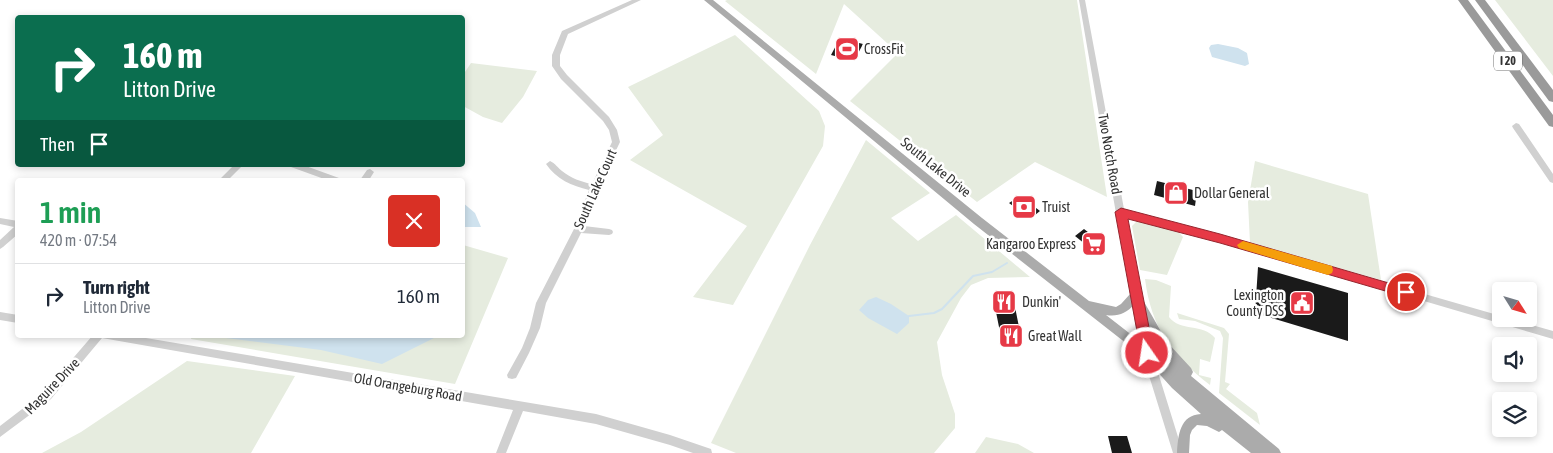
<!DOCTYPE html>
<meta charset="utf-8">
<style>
:root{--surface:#fff;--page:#f6f6f7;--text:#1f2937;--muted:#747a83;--line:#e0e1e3}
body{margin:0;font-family:"Asap Condensed",sans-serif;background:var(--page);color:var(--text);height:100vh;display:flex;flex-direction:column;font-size:19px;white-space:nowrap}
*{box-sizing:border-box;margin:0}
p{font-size:16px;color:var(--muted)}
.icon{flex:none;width:28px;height:28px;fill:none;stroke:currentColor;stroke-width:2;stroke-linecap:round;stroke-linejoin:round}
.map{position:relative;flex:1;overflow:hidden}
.details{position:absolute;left:15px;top:178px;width:450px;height:160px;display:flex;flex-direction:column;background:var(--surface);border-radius:5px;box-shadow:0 2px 8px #0003}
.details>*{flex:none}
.banner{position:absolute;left:15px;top:15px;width:450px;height:152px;border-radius:5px;box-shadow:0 2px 8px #0003;background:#0b6e4f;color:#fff;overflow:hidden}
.needle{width:32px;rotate:127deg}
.fabs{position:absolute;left:1492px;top:282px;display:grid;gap:10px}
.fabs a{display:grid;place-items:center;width:45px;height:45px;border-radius:5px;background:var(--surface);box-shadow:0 2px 8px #0003;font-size:25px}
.pin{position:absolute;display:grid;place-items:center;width:42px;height:42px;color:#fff;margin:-21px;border:2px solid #fff;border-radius:50%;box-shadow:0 1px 5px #0007}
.me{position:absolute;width:55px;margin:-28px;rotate:347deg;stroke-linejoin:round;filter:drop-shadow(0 0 4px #0008)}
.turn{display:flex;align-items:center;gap:18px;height:105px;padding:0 25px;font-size:22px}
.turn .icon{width:65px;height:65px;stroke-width:2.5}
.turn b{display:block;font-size:35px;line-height:42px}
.then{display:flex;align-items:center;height:48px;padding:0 25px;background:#0003;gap:10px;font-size:19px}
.round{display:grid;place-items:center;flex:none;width:52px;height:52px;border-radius:5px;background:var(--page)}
.summary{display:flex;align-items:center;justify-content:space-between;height:85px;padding:0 25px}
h1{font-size:30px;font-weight:600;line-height:38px;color:#1e9e55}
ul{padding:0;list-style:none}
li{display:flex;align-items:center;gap:15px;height:65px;padding:0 25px;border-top:1px solid var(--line)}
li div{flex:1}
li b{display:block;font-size:19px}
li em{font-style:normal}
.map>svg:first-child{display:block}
</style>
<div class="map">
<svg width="1553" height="453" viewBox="0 0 1553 453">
<rect width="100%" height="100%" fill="#fff"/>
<path fill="#e6ecdf" d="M727,0H1077L1107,197L1035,162L977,202L850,101L898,53L844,4L816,74L725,1Z
M1495,0H1553V76Z
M735,35L819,111L825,126L823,146L733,305L693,297L747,226L630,160L663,135L628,87Z
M471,63L537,71L523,97L502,123L483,117L463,106V75Z
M866,140L930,193L891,218L918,241L956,215L1030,277L988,278L971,285L961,298L937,342L942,375L955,414V428L934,453H736L711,443L810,245Z
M1255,161L1368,194L1381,280L1250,243L1248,202Z
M1143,220L1176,229L1183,237L1167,275L1140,270L1132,226L1137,221Z
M463,245L508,258L455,384L191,339L192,335H462Z
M1145,279L1156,280L1171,286L1169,317C1180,332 1203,323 1215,338L1210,362L1200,359L1199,375L1211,378L1210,385C1172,356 1151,327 1145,279Z
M1177,313L1224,328L1229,334L1225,382L1230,384L1226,389L1257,413L1260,425L1219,393L1223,338L1220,331L1195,321L1179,319Z
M187,361L295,376L251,453H42L81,432Z
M986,437L1018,444L1034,453H975Z"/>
<path fill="#cfe2ee" d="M1218,44L1238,48L1247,53L1249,64L1245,66L1212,57L1209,48L1211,45Z
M462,202L475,213L481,227H463Z
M876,297L891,304L909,316V323L897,334L868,318L859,310L868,300Z
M219,335H440L382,364L321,350L226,338Z"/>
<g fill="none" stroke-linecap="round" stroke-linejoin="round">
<path stroke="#cfe2ee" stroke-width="2" d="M909,316L934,313L942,309L973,276L992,272L1007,263"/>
</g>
<path fill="#1a1a1a" d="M840,38L863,44L854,61L831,55Z
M1157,181L1197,191L1195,206L1154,195Z
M1020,196L1027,201L1040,211L1030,219L1009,203Z
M1084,229L1093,236L1105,245L1095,252L1075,236Z
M1258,267L1348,293V341L1255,313Z
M993,297H1013L1022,342H1002Z
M1108,436H1127L1132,453H1112Z"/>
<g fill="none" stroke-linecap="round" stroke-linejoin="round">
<path fill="#d0d0d0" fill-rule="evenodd" d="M632,0H641L568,34L560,55V66L567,75L609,117L617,130L620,142L598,188L584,226L609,229L612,230L613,232L612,234L609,235L581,233L546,303L540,328L529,353L516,378L512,379L508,378L507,375L522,348L530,328L536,303L574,229L589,190C572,186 556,179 546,164L550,161C555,163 558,168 562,171C571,178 581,182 592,184L612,142L609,130L603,121L561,79L552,66V55L562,31Z
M1079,0H1085L1124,209L1220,235L1501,316V319H1511L1553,331V339L1220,241L1125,216L1145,323L1152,353L1183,453H1173L1142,353L1135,323Z
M1516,123L1519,124L1553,174V183L1550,182L1513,128L1512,126Z
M234,165H243L228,180H219Z
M290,165H303L339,178L340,180H327L291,167Z
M370,169L374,172L369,180H360L367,170Z
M0,218L18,221V234L3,247L0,249V240L14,227L0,224Z
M0,312L18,315V323L0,320Z
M93,335H128L596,414L670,435L711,449L712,453H693L670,445L596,424L523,411L506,453H496L513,410L102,338L51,399L0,437V426L43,393Z"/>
<path fill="#ababab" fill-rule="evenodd" d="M704,0H713L982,218L1089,301L1116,307L1121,304L1131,293L1135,292L1139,293L1167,342L1191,368L1193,372L1191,376L1279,449L1281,453H1251L1222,430L1219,432L1207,426L1197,425L1192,430L1190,435L1189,453H1177C1178,435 1180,415 1201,414L1172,388L1145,358L974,224ZM1134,305L1159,348L1169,360L1151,350L1106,315C1118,317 1126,313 1134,305Z"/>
<path fill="#9a9a9a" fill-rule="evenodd" d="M1458,0H1468L1553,115V127L1549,126Z
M1475,0H1485L1553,90V102L1549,101Z"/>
</g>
<path fill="#e63946" stroke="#96252e" d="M1121,208L1220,234L1406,288L1411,289L1412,292L1411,296L1406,297L1220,243L1128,219L1154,353L1152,357L1147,359L1143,357L1141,353L1115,212Z"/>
<path fill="#f59e0b" d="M1243,241L1328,265L1332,266L1333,270L1332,273L1328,275L1239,248L1237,245Z"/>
<defs>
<symbol id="stadium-square" viewBox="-11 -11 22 22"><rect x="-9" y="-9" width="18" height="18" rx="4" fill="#e63946" stroke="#fff"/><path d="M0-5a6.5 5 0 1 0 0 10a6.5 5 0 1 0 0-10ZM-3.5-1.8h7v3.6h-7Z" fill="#fff"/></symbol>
<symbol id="shop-square" viewBox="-11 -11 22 22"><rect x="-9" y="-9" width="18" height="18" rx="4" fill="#e63946" stroke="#fff"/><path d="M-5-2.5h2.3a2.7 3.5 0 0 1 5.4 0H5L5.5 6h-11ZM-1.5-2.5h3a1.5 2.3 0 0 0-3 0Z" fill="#fff"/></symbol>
<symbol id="bank-square" viewBox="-11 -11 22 22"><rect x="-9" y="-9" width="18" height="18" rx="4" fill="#e63946" stroke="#fff"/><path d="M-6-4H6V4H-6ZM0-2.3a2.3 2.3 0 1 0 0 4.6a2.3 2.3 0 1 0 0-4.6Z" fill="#fff"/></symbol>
<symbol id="supermarket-square" viewBox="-11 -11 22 22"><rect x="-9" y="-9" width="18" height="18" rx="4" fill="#e63946" stroke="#fff"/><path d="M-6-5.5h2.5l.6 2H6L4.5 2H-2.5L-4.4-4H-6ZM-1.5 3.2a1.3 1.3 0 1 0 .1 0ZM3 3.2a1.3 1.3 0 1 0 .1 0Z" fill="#fff"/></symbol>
<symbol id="restaurant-square" viewBox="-11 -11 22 22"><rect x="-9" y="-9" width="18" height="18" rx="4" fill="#e63946" stroke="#fff"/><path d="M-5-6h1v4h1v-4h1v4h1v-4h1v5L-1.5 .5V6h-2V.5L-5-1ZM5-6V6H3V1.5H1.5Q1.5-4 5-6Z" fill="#fff"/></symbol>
<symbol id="civic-square" viewBox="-11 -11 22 22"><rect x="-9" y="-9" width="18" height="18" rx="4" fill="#e63946" stroke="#fff"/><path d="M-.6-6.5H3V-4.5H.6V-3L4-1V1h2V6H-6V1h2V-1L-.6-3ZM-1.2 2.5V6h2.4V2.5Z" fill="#fff"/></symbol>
</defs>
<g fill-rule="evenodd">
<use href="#stadium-square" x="833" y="35" width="28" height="28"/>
<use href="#shop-square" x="1162" y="179" width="28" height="28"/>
<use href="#bank-square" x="1010" y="193" width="28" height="28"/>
<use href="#supermarket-square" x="1080" y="230" width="28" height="28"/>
<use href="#restaurant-square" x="990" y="288" width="28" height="28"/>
<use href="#civic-square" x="1288" y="289" width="28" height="28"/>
<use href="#restaurant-square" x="997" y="322" width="28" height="28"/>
</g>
<g text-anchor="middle" stroke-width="5" stroke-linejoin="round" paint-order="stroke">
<rect fill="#fff" stroke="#707070" stroke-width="1" x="1494" y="51.5" width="28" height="19" rx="4"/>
<g font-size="12" font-weight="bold" fill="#333">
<text x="1508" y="65">I 20</text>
</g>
<g font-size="14" fill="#333" stroke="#fff" text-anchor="start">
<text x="864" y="54">CrossFit</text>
<text x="1194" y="198">Dollar General</text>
<text x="1042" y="212">Truist</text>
<text x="1076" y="249" text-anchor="end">Kangaroo Express</text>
<text x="1284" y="300" text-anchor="end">Lexington<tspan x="1284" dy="16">County DSS</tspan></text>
<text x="1022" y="307">Dunkin'</text>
<text x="1028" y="341">Great Wall</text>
</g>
<g font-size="14" fill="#333" stroke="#fff">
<text transform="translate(1110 154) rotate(80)" y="5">Two Notch Road</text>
<text transform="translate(936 167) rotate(39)" y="5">South Lake Drive</text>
<text transform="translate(595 189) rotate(-66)" y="5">South Lake Court</text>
<text transform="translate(52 386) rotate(-46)" y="5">Maguire Drive</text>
<text transform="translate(408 387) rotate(10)" y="5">Old Orangeburg Road</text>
</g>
</g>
</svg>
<div class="fabs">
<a><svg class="needle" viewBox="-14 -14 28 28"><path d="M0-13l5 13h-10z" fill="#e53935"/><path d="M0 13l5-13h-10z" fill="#747a83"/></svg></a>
<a><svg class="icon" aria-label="sound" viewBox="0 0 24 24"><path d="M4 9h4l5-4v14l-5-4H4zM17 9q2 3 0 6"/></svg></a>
<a><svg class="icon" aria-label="layers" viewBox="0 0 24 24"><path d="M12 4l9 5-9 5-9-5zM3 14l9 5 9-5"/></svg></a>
</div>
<div class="pin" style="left:1406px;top:292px;background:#d93025"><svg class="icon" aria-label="arrive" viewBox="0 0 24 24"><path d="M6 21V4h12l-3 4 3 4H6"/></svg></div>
<svg class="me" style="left:1147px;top:353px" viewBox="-20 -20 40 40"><circle r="17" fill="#e63946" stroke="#fff" stroke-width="3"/><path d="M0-11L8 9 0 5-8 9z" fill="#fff"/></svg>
<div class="banner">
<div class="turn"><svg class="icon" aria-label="right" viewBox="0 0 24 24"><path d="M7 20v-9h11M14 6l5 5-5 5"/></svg><div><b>160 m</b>Litton Drive</div></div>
<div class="then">Then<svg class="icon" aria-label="arrive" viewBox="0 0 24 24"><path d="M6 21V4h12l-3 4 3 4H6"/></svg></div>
</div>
<section class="details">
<div class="summary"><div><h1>1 min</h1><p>420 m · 07:54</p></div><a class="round" style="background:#d93025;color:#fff"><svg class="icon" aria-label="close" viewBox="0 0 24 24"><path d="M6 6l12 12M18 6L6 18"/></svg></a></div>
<ul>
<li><svg class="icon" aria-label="right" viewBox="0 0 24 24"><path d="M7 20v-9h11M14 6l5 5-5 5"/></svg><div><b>Turn right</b><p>Litton Drive</p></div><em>160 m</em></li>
</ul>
</section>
</div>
